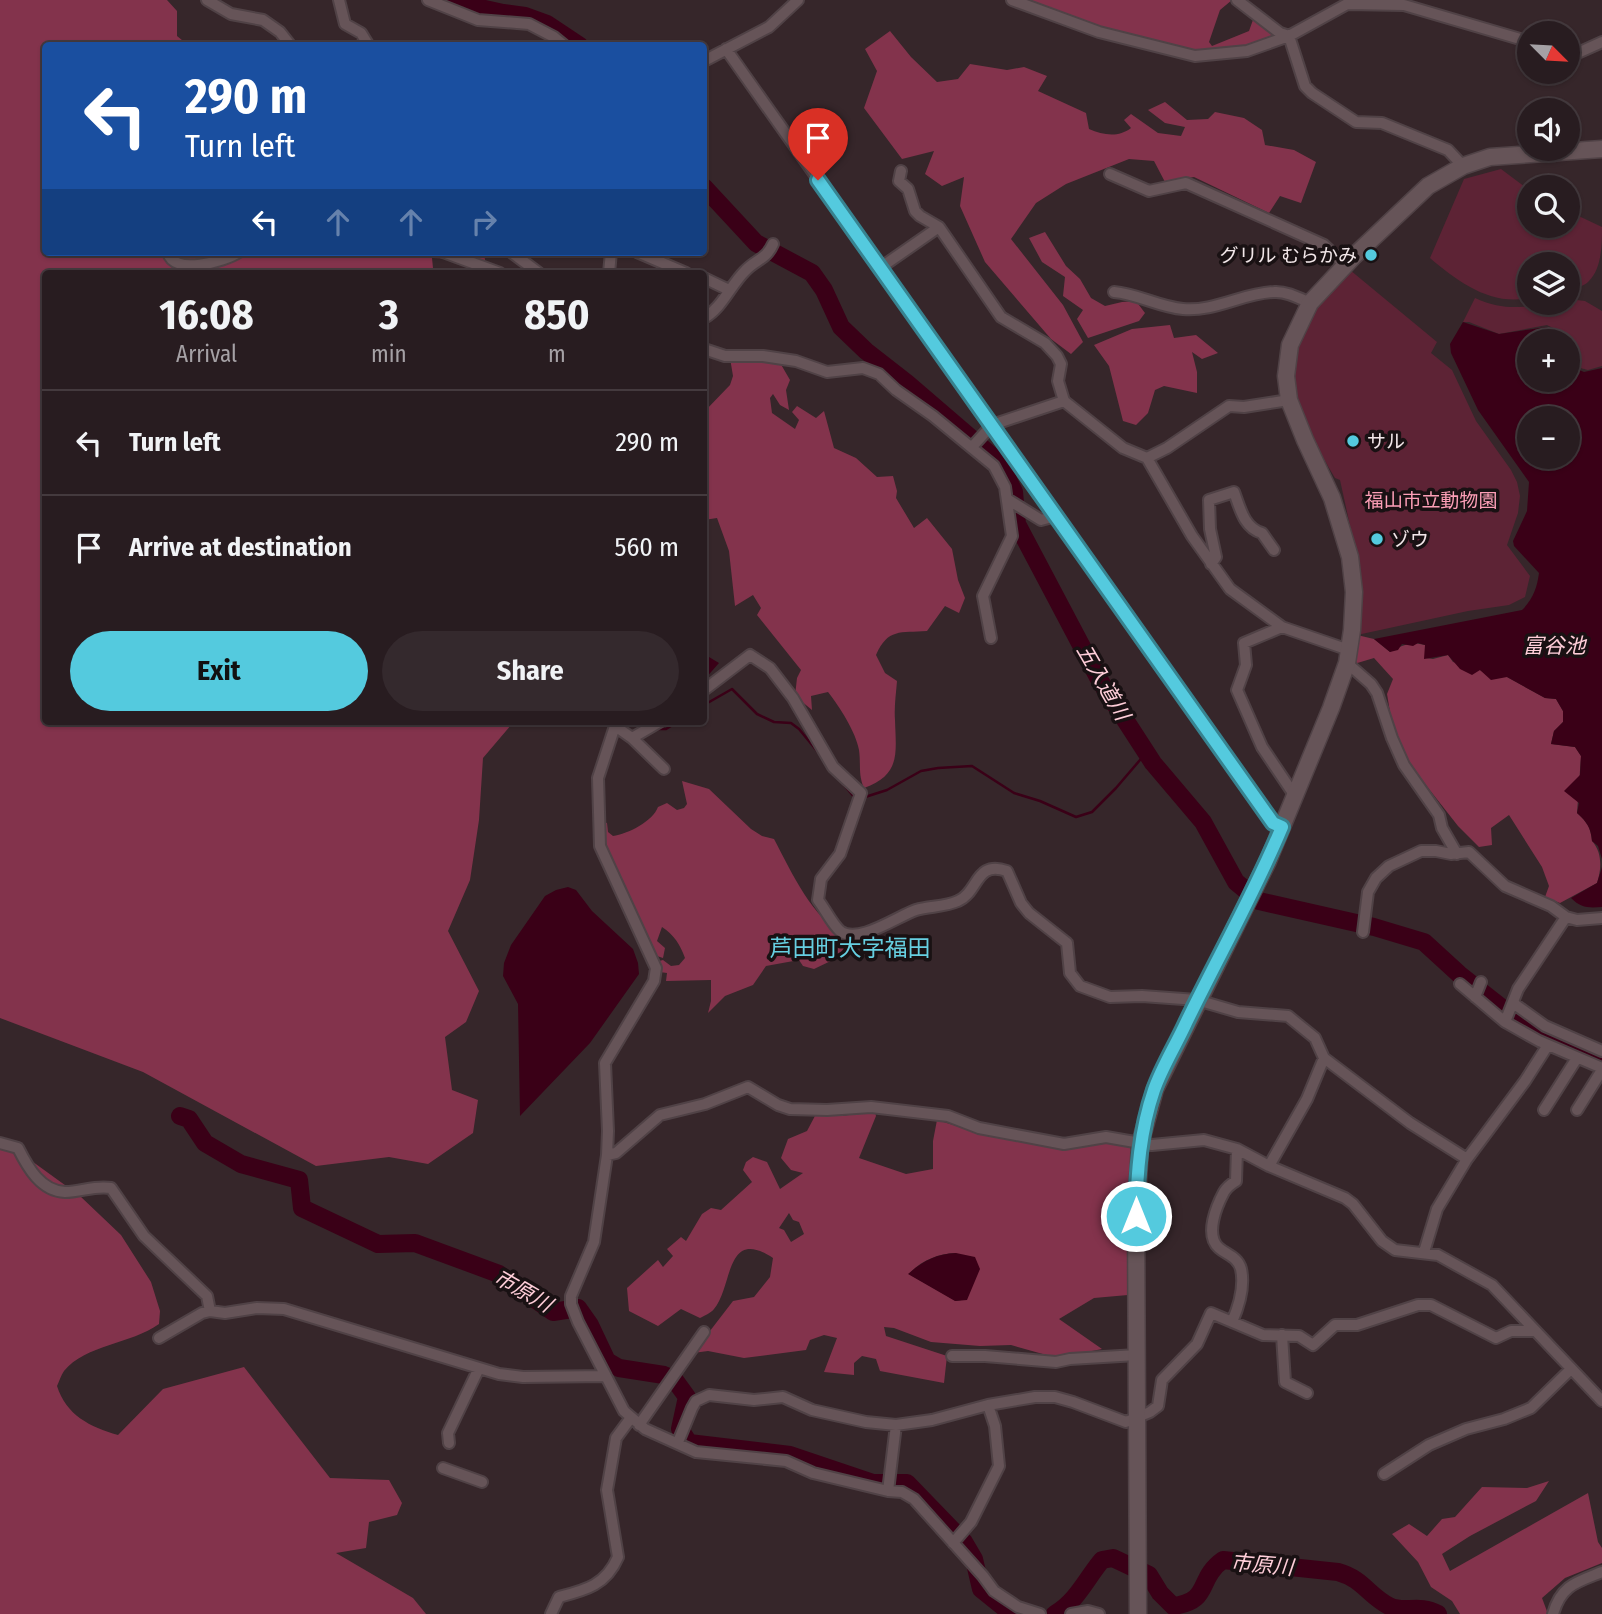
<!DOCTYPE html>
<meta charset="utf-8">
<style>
:root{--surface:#281c20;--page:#34292d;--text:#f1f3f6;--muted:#a5a1a5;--line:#443a3e;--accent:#54cade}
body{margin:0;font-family:"Fira Sans Condensed","Noto Sans JP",sans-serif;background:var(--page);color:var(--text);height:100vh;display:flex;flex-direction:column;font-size:26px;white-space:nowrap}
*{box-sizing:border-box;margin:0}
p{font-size:23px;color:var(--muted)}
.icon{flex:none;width:38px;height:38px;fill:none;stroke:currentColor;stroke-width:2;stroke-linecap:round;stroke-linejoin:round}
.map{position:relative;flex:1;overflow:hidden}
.sheet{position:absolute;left:42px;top:270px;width:665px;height:455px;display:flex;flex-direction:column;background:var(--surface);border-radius:7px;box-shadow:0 2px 5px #0004,0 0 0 2px var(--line)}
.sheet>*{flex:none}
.banner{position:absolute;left:42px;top:42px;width:665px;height:214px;border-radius:7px;box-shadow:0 2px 5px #0004,0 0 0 2px var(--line);background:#1a4fa0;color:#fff;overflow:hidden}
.needle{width:46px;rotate:114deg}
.tools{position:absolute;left:1517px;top:21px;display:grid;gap:14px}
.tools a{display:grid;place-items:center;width:63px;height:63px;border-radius:50%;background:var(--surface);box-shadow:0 2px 5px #0004,0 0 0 2px var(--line);font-size:35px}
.pin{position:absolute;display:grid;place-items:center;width:60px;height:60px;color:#fff;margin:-72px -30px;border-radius:50% 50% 50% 0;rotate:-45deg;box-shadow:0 0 7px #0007}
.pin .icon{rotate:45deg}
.me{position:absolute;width:77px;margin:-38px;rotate:0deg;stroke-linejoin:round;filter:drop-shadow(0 0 5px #0008)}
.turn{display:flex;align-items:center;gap:24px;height:147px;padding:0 28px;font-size:32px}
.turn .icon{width:91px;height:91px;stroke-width:2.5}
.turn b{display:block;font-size:49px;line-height:60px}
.lanes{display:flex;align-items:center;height:66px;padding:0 28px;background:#0003;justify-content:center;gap:35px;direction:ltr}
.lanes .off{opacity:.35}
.eta{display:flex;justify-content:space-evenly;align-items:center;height:119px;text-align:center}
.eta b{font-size:42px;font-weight:700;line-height:49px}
.primary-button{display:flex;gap:14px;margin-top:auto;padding:14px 28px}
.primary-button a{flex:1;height:80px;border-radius:42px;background:var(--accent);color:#111;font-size:28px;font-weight:700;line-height:80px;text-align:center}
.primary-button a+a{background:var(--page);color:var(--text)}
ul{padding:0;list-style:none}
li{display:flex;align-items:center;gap:21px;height:105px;padding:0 28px;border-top:2px solid var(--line)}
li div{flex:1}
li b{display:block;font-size:26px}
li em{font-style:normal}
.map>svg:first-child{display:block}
</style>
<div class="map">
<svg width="1602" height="1614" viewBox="0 0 1602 1614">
<rect width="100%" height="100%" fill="#36262a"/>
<path fill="#5d2335" d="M1501,169L1529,190L1530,226H1568V211L1602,227C1602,244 1602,268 1589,281C1584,287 1575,287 1568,289V264H1530L1529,298C1491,306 1458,282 1430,258L1464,179Z
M1350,270L1437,342L1431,353L1452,370L1476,421L1511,470L1517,482L1520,496L1518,513L1507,545L1530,576L1525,597L1509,605L1468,611L1357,635L1358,562L1340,480L1335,478C1304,425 1273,368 1315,311C1325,297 1339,283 1350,270Z
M1475,298C1513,315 1530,303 1568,303V299L1585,301L1602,311V366L1588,370L1569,365L1568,341H1554L1553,328L1547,325L1499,334L1469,322H1463Z"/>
<path fill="#83334c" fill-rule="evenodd" d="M0,0H167L177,11V36L188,45L46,46V252H484L485,260L432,258L433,268L438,273H46V721H510L511,725L483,758L479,820L470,880L448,931L479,991L466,1022L445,1037L452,1090L478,1100L473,1133L428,1164L389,1157L316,1166L143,1072L0,1018Z
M1025,0H1232L1220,10L1209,42L1212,46L1249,31L1254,17L1273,35L1259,44L1240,49L1196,53L1100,27Z
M890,31L911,57L937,82L958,79L970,64L1007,70L1024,67L1047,76L1038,91L1086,113L1089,129C1103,135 1118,138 1131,128L1124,120L1131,114L1158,133L1181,136L1185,127L1165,123L1148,110L1165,102L1187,120L1208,119L1215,112L1244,118L1262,130L1265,145L1294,150L1316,162L1301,203L1280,196L1269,213L1194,177L1165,182L1154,161L1129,159L1066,184L1036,203L1011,239L1063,305L1083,342L1071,354L1051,339L985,262L960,206L964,177L942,186L925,174L934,151L902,159L864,108L877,71L865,49Z
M1045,232L1066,266L1080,279L1091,298L1105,306L1122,302L1136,301L1145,313L1139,321L1088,338L1077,319L1083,310L1063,296L1065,277L1042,262L1029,238Z
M1170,325L1174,338L1196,335L1218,353L1202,359L1192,352L1197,372V393L1164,386L1155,390L1148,413L1136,425L1123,421L1109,366L1094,345L1132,329Z
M730,358L779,361L790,380L786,390L789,410L780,405L773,394L770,398L772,413L795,429L799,420L792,412L797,406L816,418L824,411L834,448L856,458L877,477L893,476L897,491L896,498L914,528L927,518L952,549L958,580L965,598L959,613L945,606L927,631C900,633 888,628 876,655L885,673L897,681C896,694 894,707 895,720C896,753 901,775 864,788C858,775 861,764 859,750C856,732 839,706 828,692L811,696L812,710L795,696L797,678L801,670L757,615L761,608L753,595L735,606L729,551L717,518L704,520V412L730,385L733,376Z
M1357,635L1374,639L1390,652C1401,645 1412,641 1425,645V658L1433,659L1448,655L1453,662L1480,670L1487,675L1507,677L1545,698L1556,699L1563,711V722L1554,731L1551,744L1575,747L1581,756L1577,813C1587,822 1591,828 1592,841C1602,852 1602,868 1597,883L1560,903L1545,897L1549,886L1542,867L1509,815L1491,828L1492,845L1479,847L1458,826L1414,770L1394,736L1387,694L1393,679L1374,658L1354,664Z
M682,781L709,789L751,829L762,836L774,839C793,875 811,916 847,938L845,950L837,958L814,969L803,966L799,960L766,966L753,985L725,996L708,1013L711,1001V980L666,981L667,973L660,972L659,961L663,960L671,966L679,965L685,958C680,944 674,935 662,927L657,941L665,948L663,958L657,956C632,915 609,870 602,822L607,823L608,832L613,836C628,834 653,821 658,807L667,803L677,810L684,808L687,804Z
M875,1112L876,1116L859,1158L906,1174L933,1169V1141L937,1120L973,1131L1041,1142L1116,1141L1134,1150L1129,1209L1128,1295L1094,1298L1059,1319L1102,1349L1057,1358L1011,1345L980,1346L931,1342L894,1328L884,1327L886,1336L947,1356L944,1383L880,1371L876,1359L862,1356L854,1363V1375L824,1372L837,1338L824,1335L810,1340L806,1350L744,1358L708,1351L693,1353L733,1301L754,1297L770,1277L773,1258C725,1226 733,1287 714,1309C711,1313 704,1316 700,1318L681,1309L658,1326L629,1311L627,1288L658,1260L663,1267L673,1256L667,1249L681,1237L686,1241L702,1214L711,1208L721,1210L752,1182L743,1170L746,1162L753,1157L767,1162L780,1189L803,1173L791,1170L781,1158L788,1139L807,1131L816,1114L840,1116ZM789,1213L793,1220L799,1222L804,1234L791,1242L784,1230L779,1228ZM956,1253L967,1299L956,1301L909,1274C922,1260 937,1254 956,1253Z
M0,1138L80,1196L121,1235L151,1282L160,1311L159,1324C131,1344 85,1345 64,1371C61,1375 59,1382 57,1386C66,1415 90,1427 118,1435L163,1389L244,1367L330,1478L389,1480L402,1503L397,1515L369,1522L366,1548L336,1553L413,1598L426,1614H0Z
M1549,1481L1536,1501L1470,1536L1442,1554L1450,1571L1588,1493L1598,1542L1602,1548V1563L1565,1578L1542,1598L1548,1614H1460L1452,1601L1431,1587L1418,1562L1392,1534L1409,1524L1427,1536L1442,1519L1455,1517L1482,1487L1527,1488Z"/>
<path fill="#3a0017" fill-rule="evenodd" d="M1463,322L1499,334L1547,327L1554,330V341H1530V380H1568V365L1584,372L1602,368V859L1598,846L1592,841C1591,828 1587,822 1577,813L1579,803L1564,791L1580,775L1581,756L1575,747L1551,744L1554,731L1563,722V711L1556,699L1545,698L1507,677L1491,680L1480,670L1472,675L1460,669L1448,655L1424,659L1425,645L1418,643L1413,646L1402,644L1398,650L1390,652L1374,639L1522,610C1533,599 1537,588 1539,573L1514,546L1513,541L1527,511L1529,482L1478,410L1451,353L1450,344ZM1530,418H1568V457H1530Z
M704,654L719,663L704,680Z
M1602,867V907C1588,908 1581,908 1571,898L1597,883Z
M568,887L576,890L592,911L633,949L638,963L639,974L590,1043L520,1116L518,1004L503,976L504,963L511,945L545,896L556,890Z
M956,1253L975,1257L980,1269L967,1300L955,1301L908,1274C923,1261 936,1254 956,1253Z"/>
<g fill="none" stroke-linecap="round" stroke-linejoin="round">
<path stroke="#3a0017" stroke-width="2.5" d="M704,705L732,689L757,714L774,722L791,723L799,729L822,757
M655,729H666L679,721
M839,779L855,798
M862,798L887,790L921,771L938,768L972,766L1014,793L1040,801L1076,817L1092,812L1116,788L1146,753"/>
<path stroke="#3a0017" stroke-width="18" d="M444,0L503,13L525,16L547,24L580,46
M704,187L756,243L812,273L824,290L841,327L866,351L907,383L1000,463L1014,492L1017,524L1100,681L1153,763L1203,822L1236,882L1259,901L1374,927L1424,942L1459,974L1520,1022L1602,1061
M180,1116L189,1119L205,1143L241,1164L299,1180L302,1208L378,1244L415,1243L499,1274L553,1312L578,1308L590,1325L607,1361L619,1368L664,1375L674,1379L687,1397L680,1429L689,1443L790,1455L873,1483H907L964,1542L974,1559L981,1589L1012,1614
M1055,1614C1077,1601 1086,1579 1102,1560L1113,1558L1149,1575L1160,1593L1173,1606C1212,1601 1196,1579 1223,1560L1338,1572C1363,1579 1368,1595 1389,1606C1405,1614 1418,1603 1438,1614"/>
<defs>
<path id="street" d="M207,0L231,14L263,20L280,32L291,46
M339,0L345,24L361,33L369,46
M428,0L478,20L529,24L554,37L565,46
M1012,0L1099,32L1195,56L1247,51L1289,36L1347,4L1404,5L1530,42
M1237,0L1280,33L1289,36
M1289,36L1305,86L1312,93L1356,122L1382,123L1448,150L1463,166
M726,49L1273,823L1282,827
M1568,53L1580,52L1602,42
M704,61L769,27L798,0
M901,171L899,181L908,189L915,211L920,216L939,227L1001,317L1045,343L1057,356L1061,364L1058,381L1064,401L1123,448L1147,458L1167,448L1229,406L1244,407L1289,400
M1110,174L1149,191L1186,183L1324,245L1346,266
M168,252C173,276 224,262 239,252
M443,252L500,273
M511,252L539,273
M637,252L686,273
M880,268L939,227
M609,273L611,252
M704,278L729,290
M1114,292C1138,294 1159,307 1183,309C1214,312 1243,293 1274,292C1286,291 1299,298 1310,303
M704,318C722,308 730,286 745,271C756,259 766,260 773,244
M704,349L725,356H763L796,361L827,372L863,368L879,374L896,390L933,416L994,466L1005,487L1012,536L983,596L991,638
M972,447L992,425L1064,401
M1147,458L1192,536L1230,589L1282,627L1349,650
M1007,499L1041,520L1056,516
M1211,564L1216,557L1210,529L1209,500L1234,492C1240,508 1244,528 1262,533L1274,550
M1282,627L1244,643L1246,665L1237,690L1262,747L1295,796
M1347,663L1371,684L1377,693L1392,738L1404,765L1439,815L1442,828L1457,854
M704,690L750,655L770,668L793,698L833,767L861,793L840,854L821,879L818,900C825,909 832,924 840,931C858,945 898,916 916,910C929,906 945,907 958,901C979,892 975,860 1007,871L1021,903L1029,913L1067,943L1070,973L1080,986L1110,997L1142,996L1197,1000L1238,1012L1288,1016L1315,1038L1324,1058L1410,1123L1467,1159
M614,721L615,726L598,778L600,846L656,968L654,981L605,1063L608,1131L607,1155L594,1242L571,1296V1304L578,1322L624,1411L645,1429L696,1452L786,1461L813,1473L888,1491L902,1492L914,1499L983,1576L994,1591L1018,1607L1040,1614
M615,726L632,738L664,769
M632,738L661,721
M1363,932L1368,892L1376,878L1389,866L1421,851H1436L1451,854L1469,852L1505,886L1551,906L1566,917L1577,920L1602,918
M1460,984L1505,1022L1539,1041L1602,1068
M1475,997L1481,982
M1513,1003L1545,1026L1602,1051
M1505,1022L1518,989L1566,917
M1544,1110L1577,1058
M1577,1110L1602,1070
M0,1143L18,1148C28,1168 41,1191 65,1192C81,1192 95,1185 111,1188L144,1236L207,1296L210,1311L225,1313L257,1308L284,1309L499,1374L523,1377L606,1376
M607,1155L616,1153L660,1115L705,1104L748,1087L778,1105L790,1109L827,1110L871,1107L948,1116L979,1128L1064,1144L1106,1137L1152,1145L1204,1140L1237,1149L1269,1166L1345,1198L1353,1204L1382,1241L1395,1250L1438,1255L1492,1285L1602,1401
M1269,1166L1307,1099L1324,1058
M1424,1252L1437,1209L1467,1159L1525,1081L1548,1045
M1232,1322C1239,1306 1245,1287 1241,1269C1238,1257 1227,1255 1219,1248C1204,1235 1217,1205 1224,1192C1227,1187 1231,1184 1236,1181L1237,1149
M1282,1335L1285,1382L1307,1393
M159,1338L202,1313L210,1311
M952,1356H985L1056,1362L1070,1359L1137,1355
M639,1425L704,1332
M678,1442L692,1408L696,1401L709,1395L754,1400L783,1397L812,1410L866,1422L896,1425L932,1420L988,1405L1035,1397H1055L1073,1402L1126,1422L1150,1412L1158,1406L1162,1380L1197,1344L1211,1313L1263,1335L1299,1336L1313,1345L1335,1325H1357L1418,1305H1431L1496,1338L1511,1331H1535
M449,1443L448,1433L479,1368
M443,1468L482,1482
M1384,1474L1429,1445L1466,1429L1504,1419L1531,1408L1571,1369
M888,1491L896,1425
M953,1543L971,1522L999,1466L995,1426L988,1405
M551,1614L559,1597C586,1590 606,1585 618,1557L607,1490L616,1438L630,1419
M1071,1614L1088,1611L1099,1614
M1553,1614C1561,1585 1577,1582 1602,1572"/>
<path id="secondary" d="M1138,1614L1136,1216L1140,1144L1155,1089L1268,861L1331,708L1347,663L1352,630L1354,592L1350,557L1332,498L1305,440L1289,400L1286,376L1290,345L1310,303L1354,256L1428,186L1463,166L1490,157L1602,149"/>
</defs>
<use href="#street" stroke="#504246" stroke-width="14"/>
<use href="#secondary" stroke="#504246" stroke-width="19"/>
<use href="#street" stroke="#665458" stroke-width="10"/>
<use href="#secondary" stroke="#665458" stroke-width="16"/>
</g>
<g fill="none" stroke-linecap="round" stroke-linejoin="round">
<defs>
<path id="route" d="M818,180L1273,823L1282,827C1254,894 1218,957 1186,1023C1176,1045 1162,1067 1154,1090C1140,1131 1137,1172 1136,1216"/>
</defs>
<use href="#route" stroke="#378390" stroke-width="18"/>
<use href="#route" stroke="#54cade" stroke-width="12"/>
</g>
<g fill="#54cade" stroke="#191113" stroke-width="2.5">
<circle cx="1371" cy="255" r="7"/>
<circle cx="1353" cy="441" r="7"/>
<circle cx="1377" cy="539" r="7"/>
</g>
<g text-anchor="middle" stroke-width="7" stroke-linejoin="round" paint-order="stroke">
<g font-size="19" fill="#f2e7e9" stroke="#191113" text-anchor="start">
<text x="1357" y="262" text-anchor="end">グリル むらかみ</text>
<text x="1367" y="448">サル</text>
<text x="1391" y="546">ゾウ</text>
</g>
<g font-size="19" fill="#fd9fb7" stroke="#191113">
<text x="1431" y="507">福山市立動物園</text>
</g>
<g font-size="21" font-style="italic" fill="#ffced9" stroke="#191113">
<text x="1554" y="653">富谷池</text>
<text transform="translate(1103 682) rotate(60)" y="7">五入道川</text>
<text transform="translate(523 1291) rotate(30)" y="7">市原川</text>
<text transform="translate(1262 1565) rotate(5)" y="7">市原川</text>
</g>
<g font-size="23" fill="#66cfe1" stroke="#191113">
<text x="850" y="956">芦田町大字福田</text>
</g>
</g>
</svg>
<div class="tools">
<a><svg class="needle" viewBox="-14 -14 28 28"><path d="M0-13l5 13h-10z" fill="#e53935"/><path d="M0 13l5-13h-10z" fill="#a5a1a5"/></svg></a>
<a><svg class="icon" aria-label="sound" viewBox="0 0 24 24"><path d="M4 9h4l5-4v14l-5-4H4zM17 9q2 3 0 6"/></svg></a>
<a><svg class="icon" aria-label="search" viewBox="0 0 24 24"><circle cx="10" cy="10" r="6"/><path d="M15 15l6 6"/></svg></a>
<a><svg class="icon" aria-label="layers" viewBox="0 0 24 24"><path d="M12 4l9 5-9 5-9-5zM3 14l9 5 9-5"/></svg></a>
<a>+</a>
<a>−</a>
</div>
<div class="pin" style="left:818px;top:180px;background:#d93025"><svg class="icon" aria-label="arrive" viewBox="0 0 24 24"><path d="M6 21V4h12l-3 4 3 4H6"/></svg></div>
<svg class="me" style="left:1136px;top:1216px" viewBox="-20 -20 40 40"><circle r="17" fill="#54cade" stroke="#fff" stroke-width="3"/><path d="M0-11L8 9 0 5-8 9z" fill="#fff"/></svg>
<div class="banner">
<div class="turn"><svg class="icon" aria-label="left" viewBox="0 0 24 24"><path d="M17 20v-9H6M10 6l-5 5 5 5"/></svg><div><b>290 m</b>Turn left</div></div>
<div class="lanes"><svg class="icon" aria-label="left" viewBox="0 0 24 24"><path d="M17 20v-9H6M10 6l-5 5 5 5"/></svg><svg class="icon off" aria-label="ahead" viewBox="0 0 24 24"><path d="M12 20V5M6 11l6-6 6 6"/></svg><svg class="icon off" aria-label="ahead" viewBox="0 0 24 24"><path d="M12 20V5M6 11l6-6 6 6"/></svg><svg class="icon off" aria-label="right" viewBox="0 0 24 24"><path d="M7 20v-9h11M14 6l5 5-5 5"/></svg></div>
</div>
<section class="sheet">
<div class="eta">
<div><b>16:08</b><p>Arrival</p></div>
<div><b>3</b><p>min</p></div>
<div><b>850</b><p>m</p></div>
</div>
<ul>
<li><svg class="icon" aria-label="left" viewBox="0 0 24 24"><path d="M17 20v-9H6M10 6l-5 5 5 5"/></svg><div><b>Turn left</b></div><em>290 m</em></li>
<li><svg class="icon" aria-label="arrive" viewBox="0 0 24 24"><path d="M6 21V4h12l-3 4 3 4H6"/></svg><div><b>Arrive at destination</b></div><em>560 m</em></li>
</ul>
<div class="primary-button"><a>Exit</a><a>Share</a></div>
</section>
</div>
